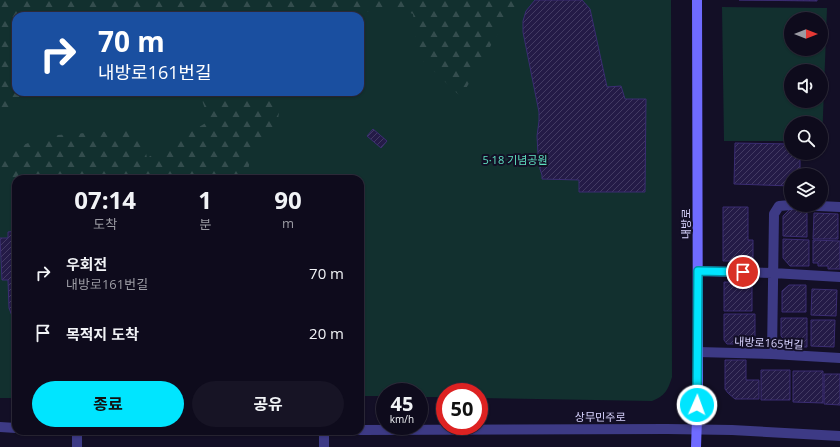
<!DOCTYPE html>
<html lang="ko">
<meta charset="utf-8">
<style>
:root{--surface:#0e0b1c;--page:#171425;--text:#f1f3f6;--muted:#9b9ba3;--line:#2e2b3b;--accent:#00e5ff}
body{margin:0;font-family:"Open Sans","Noto Sans KR",sans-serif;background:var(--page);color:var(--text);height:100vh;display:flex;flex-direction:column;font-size:15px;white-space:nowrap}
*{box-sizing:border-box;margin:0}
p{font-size:13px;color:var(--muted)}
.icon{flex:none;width:22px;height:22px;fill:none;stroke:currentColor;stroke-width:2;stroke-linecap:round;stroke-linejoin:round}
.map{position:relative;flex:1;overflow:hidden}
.panel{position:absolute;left:12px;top:175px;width:352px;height:260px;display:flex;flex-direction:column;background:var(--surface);border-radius:12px;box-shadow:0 1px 3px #0004,0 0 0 1px var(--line)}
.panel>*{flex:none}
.banner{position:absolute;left:12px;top:12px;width:352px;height:84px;border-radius:12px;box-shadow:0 1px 3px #0004,0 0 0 1px var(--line);background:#1a4fa0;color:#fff;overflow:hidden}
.needle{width:26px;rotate:90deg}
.tools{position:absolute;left:784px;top:12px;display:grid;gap:8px}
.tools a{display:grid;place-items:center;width:44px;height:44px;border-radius:50%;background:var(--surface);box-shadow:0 1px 3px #0004,0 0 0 1px var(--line);font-size:20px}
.speed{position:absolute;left:376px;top:383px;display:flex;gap:8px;font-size:20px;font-weight:700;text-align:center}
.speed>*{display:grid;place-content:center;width:52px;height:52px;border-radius:50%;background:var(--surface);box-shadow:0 1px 3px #0004,0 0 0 1px var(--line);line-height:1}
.speed small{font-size:10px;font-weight:400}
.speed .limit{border:6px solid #d22;background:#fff;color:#111}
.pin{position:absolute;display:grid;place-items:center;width:34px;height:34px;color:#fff;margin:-17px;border:2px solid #fff;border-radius:50%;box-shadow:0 1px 4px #0007}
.me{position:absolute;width:44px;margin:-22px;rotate:2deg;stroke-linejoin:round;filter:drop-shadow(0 0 3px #0008)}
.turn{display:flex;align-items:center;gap:14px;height:84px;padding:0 20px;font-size:18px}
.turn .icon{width:52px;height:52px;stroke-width:2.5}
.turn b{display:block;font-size:28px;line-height:34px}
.eta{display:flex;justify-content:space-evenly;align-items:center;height:68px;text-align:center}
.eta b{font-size:24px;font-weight:700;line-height:28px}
.action{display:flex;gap:8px;margin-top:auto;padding:8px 20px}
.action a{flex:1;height:46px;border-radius:24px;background:var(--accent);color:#111;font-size:16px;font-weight:700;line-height:46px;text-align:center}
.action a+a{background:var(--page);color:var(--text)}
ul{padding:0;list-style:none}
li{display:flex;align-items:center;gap:12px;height:60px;padding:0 20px}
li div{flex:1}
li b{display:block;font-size:15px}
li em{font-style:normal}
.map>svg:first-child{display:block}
</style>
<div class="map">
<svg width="840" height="447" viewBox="0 0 840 447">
<defs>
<pattern id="forest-firs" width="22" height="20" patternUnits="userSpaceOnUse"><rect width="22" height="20" fill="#12302f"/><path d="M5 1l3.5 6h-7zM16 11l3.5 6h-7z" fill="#344d4e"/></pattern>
<pattern id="building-hatch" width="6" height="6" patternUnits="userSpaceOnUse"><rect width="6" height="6" fill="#241b47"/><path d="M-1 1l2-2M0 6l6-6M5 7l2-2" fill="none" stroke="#433b63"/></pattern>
</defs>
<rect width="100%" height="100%" fill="#130f26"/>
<path fill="#12302f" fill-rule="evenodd" d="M0,0H671L672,377C668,390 665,396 652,401L479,398V392H445V397H419V392H385V396H360V179H16V398H0ZM16,16H360V92H16Z
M722,7L827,8L822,142L821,123H791V141H724ZM791,19H821V49H791ZM791,71H821V101H791Z"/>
<path fill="url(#forest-firs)" d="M0,0H520L501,28L461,97L418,56L413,14L390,5L352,16H346L302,9L288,16H16V92H63L43,96L17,104L0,121Z
M174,92H282L276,133L251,152L247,179H0V154H3L44,136L141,129L147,158L209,121L202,100L174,96Z"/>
<path fill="url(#building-hatch)" stroke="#3b2d73" d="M535,0H582L590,9L607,87L621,86L625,99H646L645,192H579V180L542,179V175L540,169L538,154L537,136L539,121V112L523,32V21L526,11Z
M739,0H817V1Z
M373,129L387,141L381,148L367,136Z
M735,143L791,144V153H800V175H791V186L734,184Z
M723,207H748V240H753V261H723Z
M790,209L807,210V237L783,236V216Z
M814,213L838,214V239H813Z
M16,231V318L12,316L9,308L8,280H2L0,238H8V232Z
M783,239L809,240V266H790L783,258Z
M813,240L840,241V269H828V266H818V263H813Z
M724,282H752V311H724Z
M789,285H806V312H782V291Z
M812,289L837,290L836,316L811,315Z
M724,314H755V344H727L724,340Z
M781,318H807V347H791L781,336Z
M811,320H835L834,347L811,346Z
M725,360H746V380H759V399H735L728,393L725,389Z
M761,370H790V400H761Z
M793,371H823V403L793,402Z
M824,374H840V405L824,404Z"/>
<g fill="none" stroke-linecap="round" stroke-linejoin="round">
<path stroke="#3d3a85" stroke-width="10" d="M798,205L840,207
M698,271L773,273L840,277
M698,352L772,354L840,358
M772,354L774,214L779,206L791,205
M0,427L16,428
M360,430L667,429L732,430L840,436
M324,431V447
M77,447V431"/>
<path stroke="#6f6bff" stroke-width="10" d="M696,447L698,390L697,0"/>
</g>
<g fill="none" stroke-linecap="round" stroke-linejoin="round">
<defs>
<path id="route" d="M697,405L698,271L743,272"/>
</defs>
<use href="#route" stroke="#0095a6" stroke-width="10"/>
<use href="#route" stroke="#00e5ff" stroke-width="7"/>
</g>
<g text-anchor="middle" stroke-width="4" stroke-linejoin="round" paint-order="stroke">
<g font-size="11" fill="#5fe0c0" stroke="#130f26">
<text x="515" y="164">5·18 기념공원</text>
</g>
<g font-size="11" fill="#d9d4ff" stroke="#130f26">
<text transform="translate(686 224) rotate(-90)" y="4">내방로</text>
<text transform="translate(769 343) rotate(3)" y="4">내방로165번길</text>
<text x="600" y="421">상무민주로</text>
</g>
</g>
</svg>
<div class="tools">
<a><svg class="needle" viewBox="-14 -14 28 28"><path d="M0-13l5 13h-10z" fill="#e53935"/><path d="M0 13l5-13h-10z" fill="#9b9ba3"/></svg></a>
<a><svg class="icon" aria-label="sound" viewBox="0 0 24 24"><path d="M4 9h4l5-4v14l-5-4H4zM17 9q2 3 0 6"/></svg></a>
<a><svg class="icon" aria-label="search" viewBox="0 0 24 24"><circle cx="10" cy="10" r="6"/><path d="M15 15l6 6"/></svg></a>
<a><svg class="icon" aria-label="layers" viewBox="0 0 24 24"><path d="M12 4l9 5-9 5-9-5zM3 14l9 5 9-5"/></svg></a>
</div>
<div class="speed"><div>45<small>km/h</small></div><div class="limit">50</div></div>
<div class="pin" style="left:743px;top:272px;background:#d93025"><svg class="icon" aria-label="arrive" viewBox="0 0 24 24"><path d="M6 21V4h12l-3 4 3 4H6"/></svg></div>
<svg class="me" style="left:697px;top:405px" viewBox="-20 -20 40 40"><circle r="17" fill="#00e5ff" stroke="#fff" stroke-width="3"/><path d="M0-11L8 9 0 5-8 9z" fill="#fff"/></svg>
<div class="banner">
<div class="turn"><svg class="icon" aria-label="right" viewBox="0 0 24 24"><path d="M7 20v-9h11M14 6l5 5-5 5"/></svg><div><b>70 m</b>내방로161번길</div></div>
</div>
<section class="panel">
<div class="eta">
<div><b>07:14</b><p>도착</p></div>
<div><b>1</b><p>분</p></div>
<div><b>90</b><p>m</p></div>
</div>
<ul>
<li><svg class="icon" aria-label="right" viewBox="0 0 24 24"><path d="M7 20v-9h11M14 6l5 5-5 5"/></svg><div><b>우회전</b><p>내방로161번길</p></div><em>70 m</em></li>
<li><svg class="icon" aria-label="arrive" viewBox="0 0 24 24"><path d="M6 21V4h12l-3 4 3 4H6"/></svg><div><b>목적지 도착</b></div><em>20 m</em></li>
</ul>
<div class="action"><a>종료</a><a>공유</a></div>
</section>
</div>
